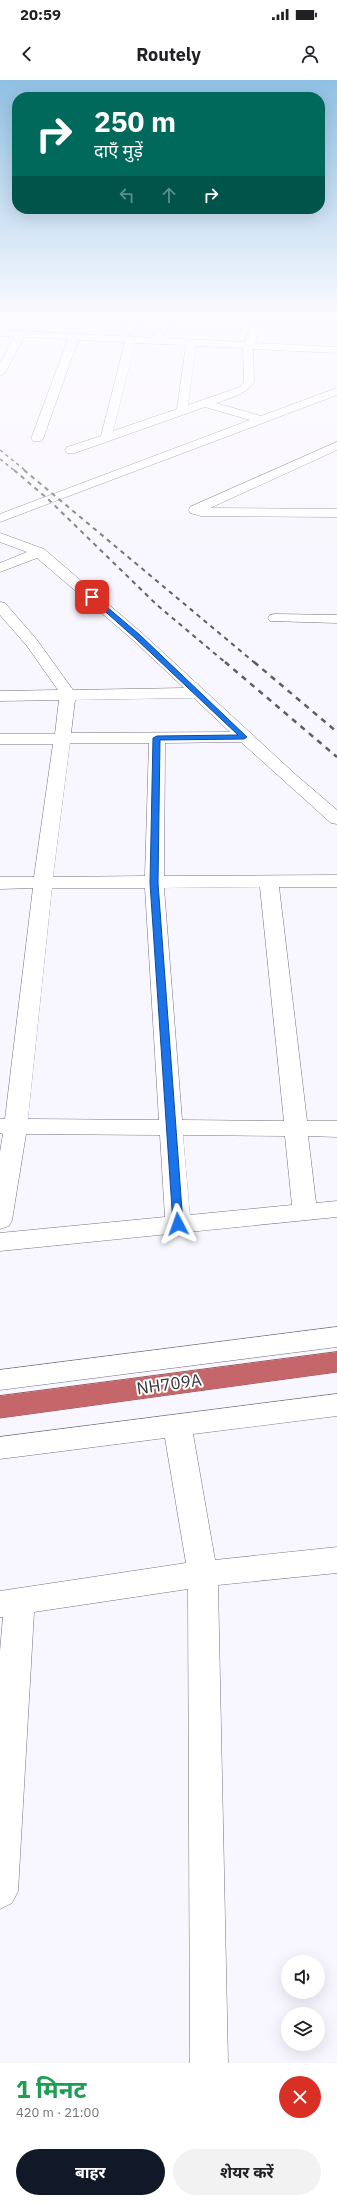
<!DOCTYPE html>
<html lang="hi">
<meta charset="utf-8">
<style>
:root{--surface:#fff;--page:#f2f2f2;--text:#202124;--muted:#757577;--accent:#111827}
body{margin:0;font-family:"IBM Plex Sans","Noto Sans Devanagari",sans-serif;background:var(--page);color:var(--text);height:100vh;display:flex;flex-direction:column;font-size:15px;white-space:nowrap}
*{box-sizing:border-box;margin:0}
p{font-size:13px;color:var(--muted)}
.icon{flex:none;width:22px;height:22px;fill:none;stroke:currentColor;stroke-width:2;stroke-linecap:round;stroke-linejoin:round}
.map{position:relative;height:1983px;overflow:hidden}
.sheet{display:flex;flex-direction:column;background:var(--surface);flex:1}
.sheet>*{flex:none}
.guide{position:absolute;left:12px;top:12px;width:313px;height:122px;border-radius:16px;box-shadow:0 4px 16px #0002;background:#00695c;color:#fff;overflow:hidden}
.buttons{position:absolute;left:281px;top:1875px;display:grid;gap:8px}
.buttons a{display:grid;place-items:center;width:44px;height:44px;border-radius:50%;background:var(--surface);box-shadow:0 4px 16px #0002;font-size:20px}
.pin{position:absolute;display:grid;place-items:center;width:34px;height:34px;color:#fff;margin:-17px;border-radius:8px;box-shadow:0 2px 6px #0006}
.me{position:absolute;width:44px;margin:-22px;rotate:356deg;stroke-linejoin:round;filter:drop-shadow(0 0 3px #0008)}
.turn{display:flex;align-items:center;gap:14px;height:84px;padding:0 16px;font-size:18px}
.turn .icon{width:52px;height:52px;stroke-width:2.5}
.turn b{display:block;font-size:28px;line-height:34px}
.lanes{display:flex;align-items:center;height:38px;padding:0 16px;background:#0003;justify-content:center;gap:20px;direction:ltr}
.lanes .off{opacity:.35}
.round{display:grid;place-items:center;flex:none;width:42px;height:42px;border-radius:21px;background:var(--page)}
.headline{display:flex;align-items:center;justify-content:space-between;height:68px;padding:0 16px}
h1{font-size:24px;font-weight:700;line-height:30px;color:#1e9e55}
.cta{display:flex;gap:8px;margin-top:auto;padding:8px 16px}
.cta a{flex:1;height:46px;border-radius:24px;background:var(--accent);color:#fff;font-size:16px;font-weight:700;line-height:46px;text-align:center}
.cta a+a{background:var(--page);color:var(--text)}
.status{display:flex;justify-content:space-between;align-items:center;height:28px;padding:0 20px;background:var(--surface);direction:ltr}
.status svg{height:11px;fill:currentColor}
header{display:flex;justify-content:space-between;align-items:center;height:52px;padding:0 16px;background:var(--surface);font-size:18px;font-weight:700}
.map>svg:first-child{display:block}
</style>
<div class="status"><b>20:59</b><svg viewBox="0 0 49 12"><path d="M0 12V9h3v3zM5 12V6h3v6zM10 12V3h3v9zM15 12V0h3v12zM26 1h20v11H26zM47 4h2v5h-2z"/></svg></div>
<header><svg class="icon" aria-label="back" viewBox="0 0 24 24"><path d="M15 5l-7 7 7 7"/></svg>Routely<svg class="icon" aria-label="person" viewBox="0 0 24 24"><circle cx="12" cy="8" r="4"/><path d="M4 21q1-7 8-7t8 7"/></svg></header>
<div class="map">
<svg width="337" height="1983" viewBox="0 0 337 1983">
<rect width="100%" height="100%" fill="#f8f6fe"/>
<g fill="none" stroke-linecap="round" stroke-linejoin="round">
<defs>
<path id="street" d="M134,238H144L128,256L151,258L166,238H176L161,258L245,262L252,241L244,238L337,239V245L262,242L255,263L337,267V273L253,269L254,302C245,315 230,318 216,323L261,336L337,308V315L0,442V434L250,340L205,327L75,373H67L65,370L67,367L101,356L125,262L78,260L43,359L41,361H33L31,359L68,259L24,257L5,293L0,296V283L14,257L0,256V250L118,256ZM135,263L186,265L177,329L113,351ZM196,266L243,268L244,302L240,307L188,325Z
M337,362V370L210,428L337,429V437L201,436L190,433L189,430L190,427Z
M0,453L44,469L143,554L295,694L337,730V744L331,743L241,662L165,663L164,796L337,795V807H279L307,1041H337V1057L308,1056L316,1123L337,1121V1137L0,1171V1153L165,1137L160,1055L26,1054L12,1140L9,1146L0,1149V1072L3,1054L0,1053V1039H5L33,808L0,809V797H34L53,664H0V654H55L59,620L0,621V611L58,610L27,566L0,535V522L5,523L37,560L73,610L184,608L133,560L37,478L0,492V483L27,472L0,462ZM194,618L230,652L71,653L75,620ZM70,663H149L145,796L53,797ZM260,807L284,1041L182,1040L164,808ZM52,808H145L159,1040L28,1039ZM183,1055L285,1056L292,1125L190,1135Z
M275,534L337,535V543L270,541L268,538L270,535Z
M337,1247V1267L0,1310V1290Z
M337,1314V1336L193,1354L215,1480L337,1467V1493L218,1505L228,1983H190L188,1509L34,1532L18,1811L12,1823L0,1829V1571L3,1537H0V1511L186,1483L165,1358L0,1379V1357Z"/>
<path id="highway" d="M337,1272V1292L0,1338V1316Z"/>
</defs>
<use href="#street" stroke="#76747d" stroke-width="1"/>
<use href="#highway" stroke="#94565a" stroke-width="1"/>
<use href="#street" fill="#fff" fill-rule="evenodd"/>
<use href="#highway" fill="#c5666b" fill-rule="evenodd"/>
<path stroke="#5f5d62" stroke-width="1.5" stroke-dasharray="3.5 3.5" stroke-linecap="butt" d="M0,370L26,391
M0,379L15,391"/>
<path stroke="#5f5d62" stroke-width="2" stroke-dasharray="4.5 4.5" stroke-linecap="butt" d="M14,390L49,420L157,525L226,583
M24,390L255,583"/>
<path stroke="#5f5d62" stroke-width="2.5" stroke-dasharray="5.5 5.5" stroke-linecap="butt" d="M225,582L337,677
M254,582L337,652"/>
</g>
<linearGradient id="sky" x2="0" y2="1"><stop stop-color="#8fc0e3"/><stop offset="0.46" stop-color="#fcfbff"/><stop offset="1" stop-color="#fcfbff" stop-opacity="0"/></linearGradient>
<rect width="337" height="516" fill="url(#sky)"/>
<path fill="#1a73e8" stroke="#114b97" d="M90,516H94L140,555L247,657L244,659L160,660L158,803L183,1144L178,1147L173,1144L150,803L153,658L157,656L238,655L135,558L90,518Z"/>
<g text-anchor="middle" stroke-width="4" stroke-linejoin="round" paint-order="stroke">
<g font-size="17" fill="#38373b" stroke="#fff">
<text transform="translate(169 1304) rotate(-8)" y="6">NH709A</text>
</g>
</g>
</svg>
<div class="buttons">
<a><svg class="icon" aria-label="sound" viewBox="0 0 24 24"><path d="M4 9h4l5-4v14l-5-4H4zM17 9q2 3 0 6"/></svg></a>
<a><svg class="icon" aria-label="layers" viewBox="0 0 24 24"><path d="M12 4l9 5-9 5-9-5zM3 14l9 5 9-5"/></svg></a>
</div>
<div class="pin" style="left:92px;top:517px;background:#d93025"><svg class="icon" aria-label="arrive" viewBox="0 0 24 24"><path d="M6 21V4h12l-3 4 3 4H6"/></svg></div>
<svg class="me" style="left:178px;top:1144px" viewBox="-20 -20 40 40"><path d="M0-17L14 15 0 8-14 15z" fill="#1a73e8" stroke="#fff" stroke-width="4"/></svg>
<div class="guide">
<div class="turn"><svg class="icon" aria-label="right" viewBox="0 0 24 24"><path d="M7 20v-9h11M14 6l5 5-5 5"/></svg><div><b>250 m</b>दाएँ मुड़ें</div></div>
<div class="lanes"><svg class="icon off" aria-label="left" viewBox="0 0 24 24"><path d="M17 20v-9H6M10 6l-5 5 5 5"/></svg><svg class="icon off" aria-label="ahead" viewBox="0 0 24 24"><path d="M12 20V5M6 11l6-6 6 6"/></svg><svg class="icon" aria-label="right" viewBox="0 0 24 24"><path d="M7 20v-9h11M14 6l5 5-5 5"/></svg></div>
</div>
</div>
<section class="sheet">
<div class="headline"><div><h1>1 मिनट</h1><p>420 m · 21:00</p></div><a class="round" style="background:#d93025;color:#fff"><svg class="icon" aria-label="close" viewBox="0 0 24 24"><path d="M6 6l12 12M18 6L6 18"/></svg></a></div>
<div class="cta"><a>बाहर</a><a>शेयर करें</a></div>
</section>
